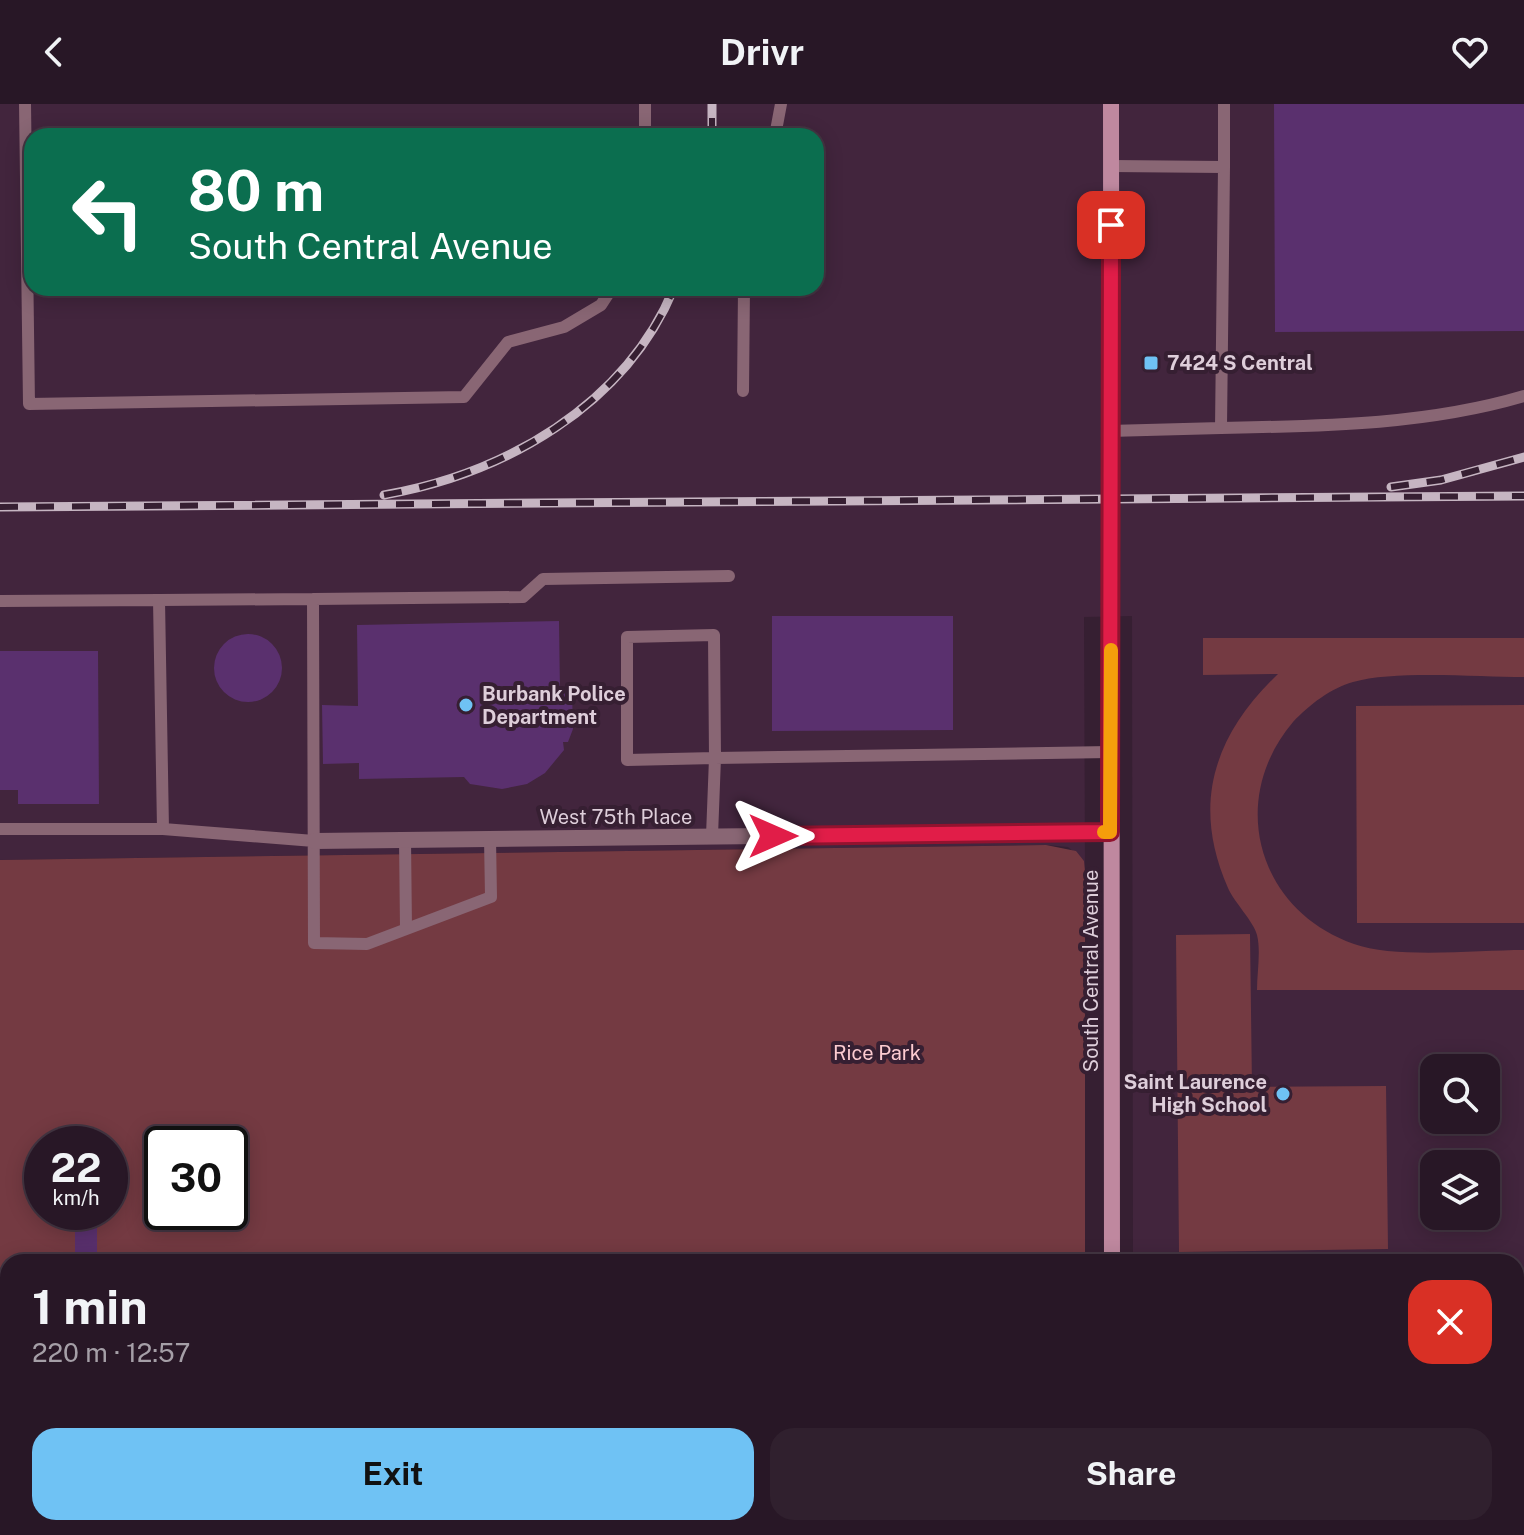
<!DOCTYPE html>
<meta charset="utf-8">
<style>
:root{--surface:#281726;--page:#30202e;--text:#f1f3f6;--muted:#a59fa7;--line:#443643;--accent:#6fc2f4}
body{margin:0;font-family:"Public Sans",sans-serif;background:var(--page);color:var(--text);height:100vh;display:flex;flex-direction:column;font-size:30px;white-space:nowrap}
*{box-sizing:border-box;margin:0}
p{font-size:26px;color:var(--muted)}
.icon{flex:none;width:44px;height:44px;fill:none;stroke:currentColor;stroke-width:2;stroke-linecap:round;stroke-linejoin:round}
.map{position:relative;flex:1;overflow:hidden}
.side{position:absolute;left:0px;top:1150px;width:1524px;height:282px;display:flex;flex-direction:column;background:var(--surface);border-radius:24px 24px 0 0;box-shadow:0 4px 20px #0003,0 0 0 2px var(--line)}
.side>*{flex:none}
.guide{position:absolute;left:24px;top:24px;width:800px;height:168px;border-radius:24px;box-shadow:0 4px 20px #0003,0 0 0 2px var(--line);background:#0b6e4f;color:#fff;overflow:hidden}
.controls{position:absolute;left:1420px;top:950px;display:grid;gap:16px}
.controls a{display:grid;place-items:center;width:80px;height:80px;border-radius:16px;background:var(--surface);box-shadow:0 4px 20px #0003,0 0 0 2px var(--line);font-size:40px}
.speed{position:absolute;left:24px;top:1022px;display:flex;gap:16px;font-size:40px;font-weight:700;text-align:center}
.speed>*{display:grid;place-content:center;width:104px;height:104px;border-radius:50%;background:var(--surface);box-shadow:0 4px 20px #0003,0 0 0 2px var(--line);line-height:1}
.speed small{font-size:20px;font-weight:400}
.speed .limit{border:4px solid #111;border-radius:12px;background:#fff;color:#111}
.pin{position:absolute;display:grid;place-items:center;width:68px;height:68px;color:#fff;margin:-34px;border-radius:16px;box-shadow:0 4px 12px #0006}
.me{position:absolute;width:88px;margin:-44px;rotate:90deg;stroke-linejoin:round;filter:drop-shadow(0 0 6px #0008)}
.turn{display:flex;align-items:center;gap:28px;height:168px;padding:0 32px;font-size:36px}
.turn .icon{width:104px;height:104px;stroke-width:2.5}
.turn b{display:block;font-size:56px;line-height:68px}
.round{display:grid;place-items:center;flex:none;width:84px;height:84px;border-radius:24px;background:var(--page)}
.summary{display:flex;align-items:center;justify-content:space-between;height:136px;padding:0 32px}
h1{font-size:48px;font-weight:700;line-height:60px}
.primary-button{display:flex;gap:16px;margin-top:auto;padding:16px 32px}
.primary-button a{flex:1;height:92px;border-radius:24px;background:var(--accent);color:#111;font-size:32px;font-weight:700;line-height:92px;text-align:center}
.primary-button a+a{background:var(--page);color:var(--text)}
header{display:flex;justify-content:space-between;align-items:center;height:104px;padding:0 32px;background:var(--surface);font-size:36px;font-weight:700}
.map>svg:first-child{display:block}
</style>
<header><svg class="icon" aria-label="back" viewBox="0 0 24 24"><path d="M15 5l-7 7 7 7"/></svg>Drivr<svg class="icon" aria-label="heart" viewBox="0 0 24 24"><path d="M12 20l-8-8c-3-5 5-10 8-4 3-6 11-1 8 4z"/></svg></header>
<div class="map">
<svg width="1524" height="1431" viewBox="0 0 1524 1431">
<rect width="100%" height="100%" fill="#361f32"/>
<path fill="#42253d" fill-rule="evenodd" d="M0,0H1524V1431H1133V1424H1516V1158H1133L1132,512L1084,513L1085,767L1084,757L1068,743L1046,741L0,756ZM32,32H816V184H32ZM1434,964H1486V1016H1434ZM1434,1060H1486V1112H1434Z
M653,1424H1085V1431H653Z"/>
<path fill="#743a42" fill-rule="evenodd" d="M1203,534H1524V573C1479,573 1394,566 1353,578C1331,584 1309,601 1293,618C1227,696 1257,806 1354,840C1395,855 1478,846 1524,846V886H1257C1257,869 1261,847 1257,831C1254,818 1234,798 1228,784C1191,700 1214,631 1278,570L1203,571Z
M1524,601V819H1357L1356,602Z
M1046,741L1076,747L1084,757L1085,767V1158H8V1424H653V1431H0V756ZM42,1040H110V1108H42ZM162,1040H230V1108H162Z
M1250,830L1252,983L1386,982L1388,1145L1179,1148L1176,831Z"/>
<path fill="#5a306e" d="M1274,0H1524V227L1275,228Z
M772,512H953V626L772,627Z
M559,517L560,589L572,588L573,625L568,638H563L564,646L545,669L527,680L502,685L470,680L464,673L359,675V659L323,660L322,601L358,602L357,521Z
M214 564a34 34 0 1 1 68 0a34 34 0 1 1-68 0Z
M0,547H98L99,700H18V686H0Z
M97,1114V1158H75V1115Z
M672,1424H923V1431H672Z"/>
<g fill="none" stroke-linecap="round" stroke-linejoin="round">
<path stroke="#8b7887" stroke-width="5" stroke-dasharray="4 6" stroke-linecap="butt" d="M311,1424L318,1431
M379,1431V1424"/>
<path stroke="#896674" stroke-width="12" d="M25,0L29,300L464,293L508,238L564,223L601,201L612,184
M1224,0V63
M645,32V0
M775,32L781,0
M743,287L744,184
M1221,324C1323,322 1426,321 1524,292
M1109,327L1221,324L1224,63L1111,62
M159,496L313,495
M0,497L159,496L163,725
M714,531L715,654L627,656V533Z
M0,725H163L314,737
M712,732L715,654L1110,648
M490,734L491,793L367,840L314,839L313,495L523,493L543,475L729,472
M405,735L406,825
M1516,1188H1524
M1516,1388H1524"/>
<path stroke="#896674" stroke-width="16" d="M314,737L1110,728"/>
<path stroke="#bf889f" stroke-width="16" d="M1111,0L1112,1158
M1113,1431V1424"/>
<defs>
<path id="rail" d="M712,32V0
M1391,383L1441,376L1524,353
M384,391C504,370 625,302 674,184
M0,403L1524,392"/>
</defs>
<use href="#rail" stroke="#c6b5c2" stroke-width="9"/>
<use href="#rail" stroke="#361f32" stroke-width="6" stroke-dasharray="18" stroke-linecap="butt"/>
</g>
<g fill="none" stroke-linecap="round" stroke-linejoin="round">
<defs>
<path id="route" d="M773,732L1110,728L1111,121"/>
</defs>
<use href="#route" stroke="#92132f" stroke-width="20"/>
<use href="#route" stroke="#e11d48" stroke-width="14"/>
<path stroke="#f59e0b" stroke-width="14" d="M1104,728H1110L1111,546"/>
</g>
<g fill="#6fc2f4" stroke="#361f32" stroke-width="3">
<rect x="1143" y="251" width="16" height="16" rx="4"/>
<circle cx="466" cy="601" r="8"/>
<circle cx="1283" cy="990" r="8"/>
</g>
<g text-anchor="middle" stroke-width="8" stroke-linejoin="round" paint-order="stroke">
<g font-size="20" font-weight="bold" fill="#deceda" stroke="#361f32" text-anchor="start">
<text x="1167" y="266">7424 S Central</text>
<text x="482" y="597">Burbank Police<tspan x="482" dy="23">Department</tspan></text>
<text x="1267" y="985" text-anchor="end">Saint Laurence<tspan x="1267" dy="23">High School</tspan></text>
</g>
<g font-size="20" fill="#deceda" stroke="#361f32">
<text x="616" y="720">West 75th Place</text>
<text transform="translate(1091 867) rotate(-90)" y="7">South Central Avenue</text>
</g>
<g font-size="20" fill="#fccbd0" stroke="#361f32">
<text x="877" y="956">Rice Park</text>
</g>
</g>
</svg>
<div class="controls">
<a><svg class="icon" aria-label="search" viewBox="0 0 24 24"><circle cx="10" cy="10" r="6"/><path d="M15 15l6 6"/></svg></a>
<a><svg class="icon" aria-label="layers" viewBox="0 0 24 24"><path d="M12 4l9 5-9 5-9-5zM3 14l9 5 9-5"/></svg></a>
</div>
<div class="speed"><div>22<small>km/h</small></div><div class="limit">30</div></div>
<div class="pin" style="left:1111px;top:121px;background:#d93025"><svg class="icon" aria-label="arrive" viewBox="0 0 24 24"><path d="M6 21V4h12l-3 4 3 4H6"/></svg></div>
<svg class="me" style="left:773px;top:732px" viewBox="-20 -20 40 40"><path d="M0-17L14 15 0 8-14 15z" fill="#e11d48" stroke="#fff" stroke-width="4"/></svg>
<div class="guide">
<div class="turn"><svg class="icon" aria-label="left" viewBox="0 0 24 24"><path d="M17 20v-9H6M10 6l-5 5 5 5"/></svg><div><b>80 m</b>South Central Avenue</div></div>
</div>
<section class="side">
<div class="summary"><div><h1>1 min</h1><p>220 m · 12:57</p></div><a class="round" style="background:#d93025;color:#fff"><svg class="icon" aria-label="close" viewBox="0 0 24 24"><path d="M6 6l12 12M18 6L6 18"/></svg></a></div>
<div class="primary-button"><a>Exit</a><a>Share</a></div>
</section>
</div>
